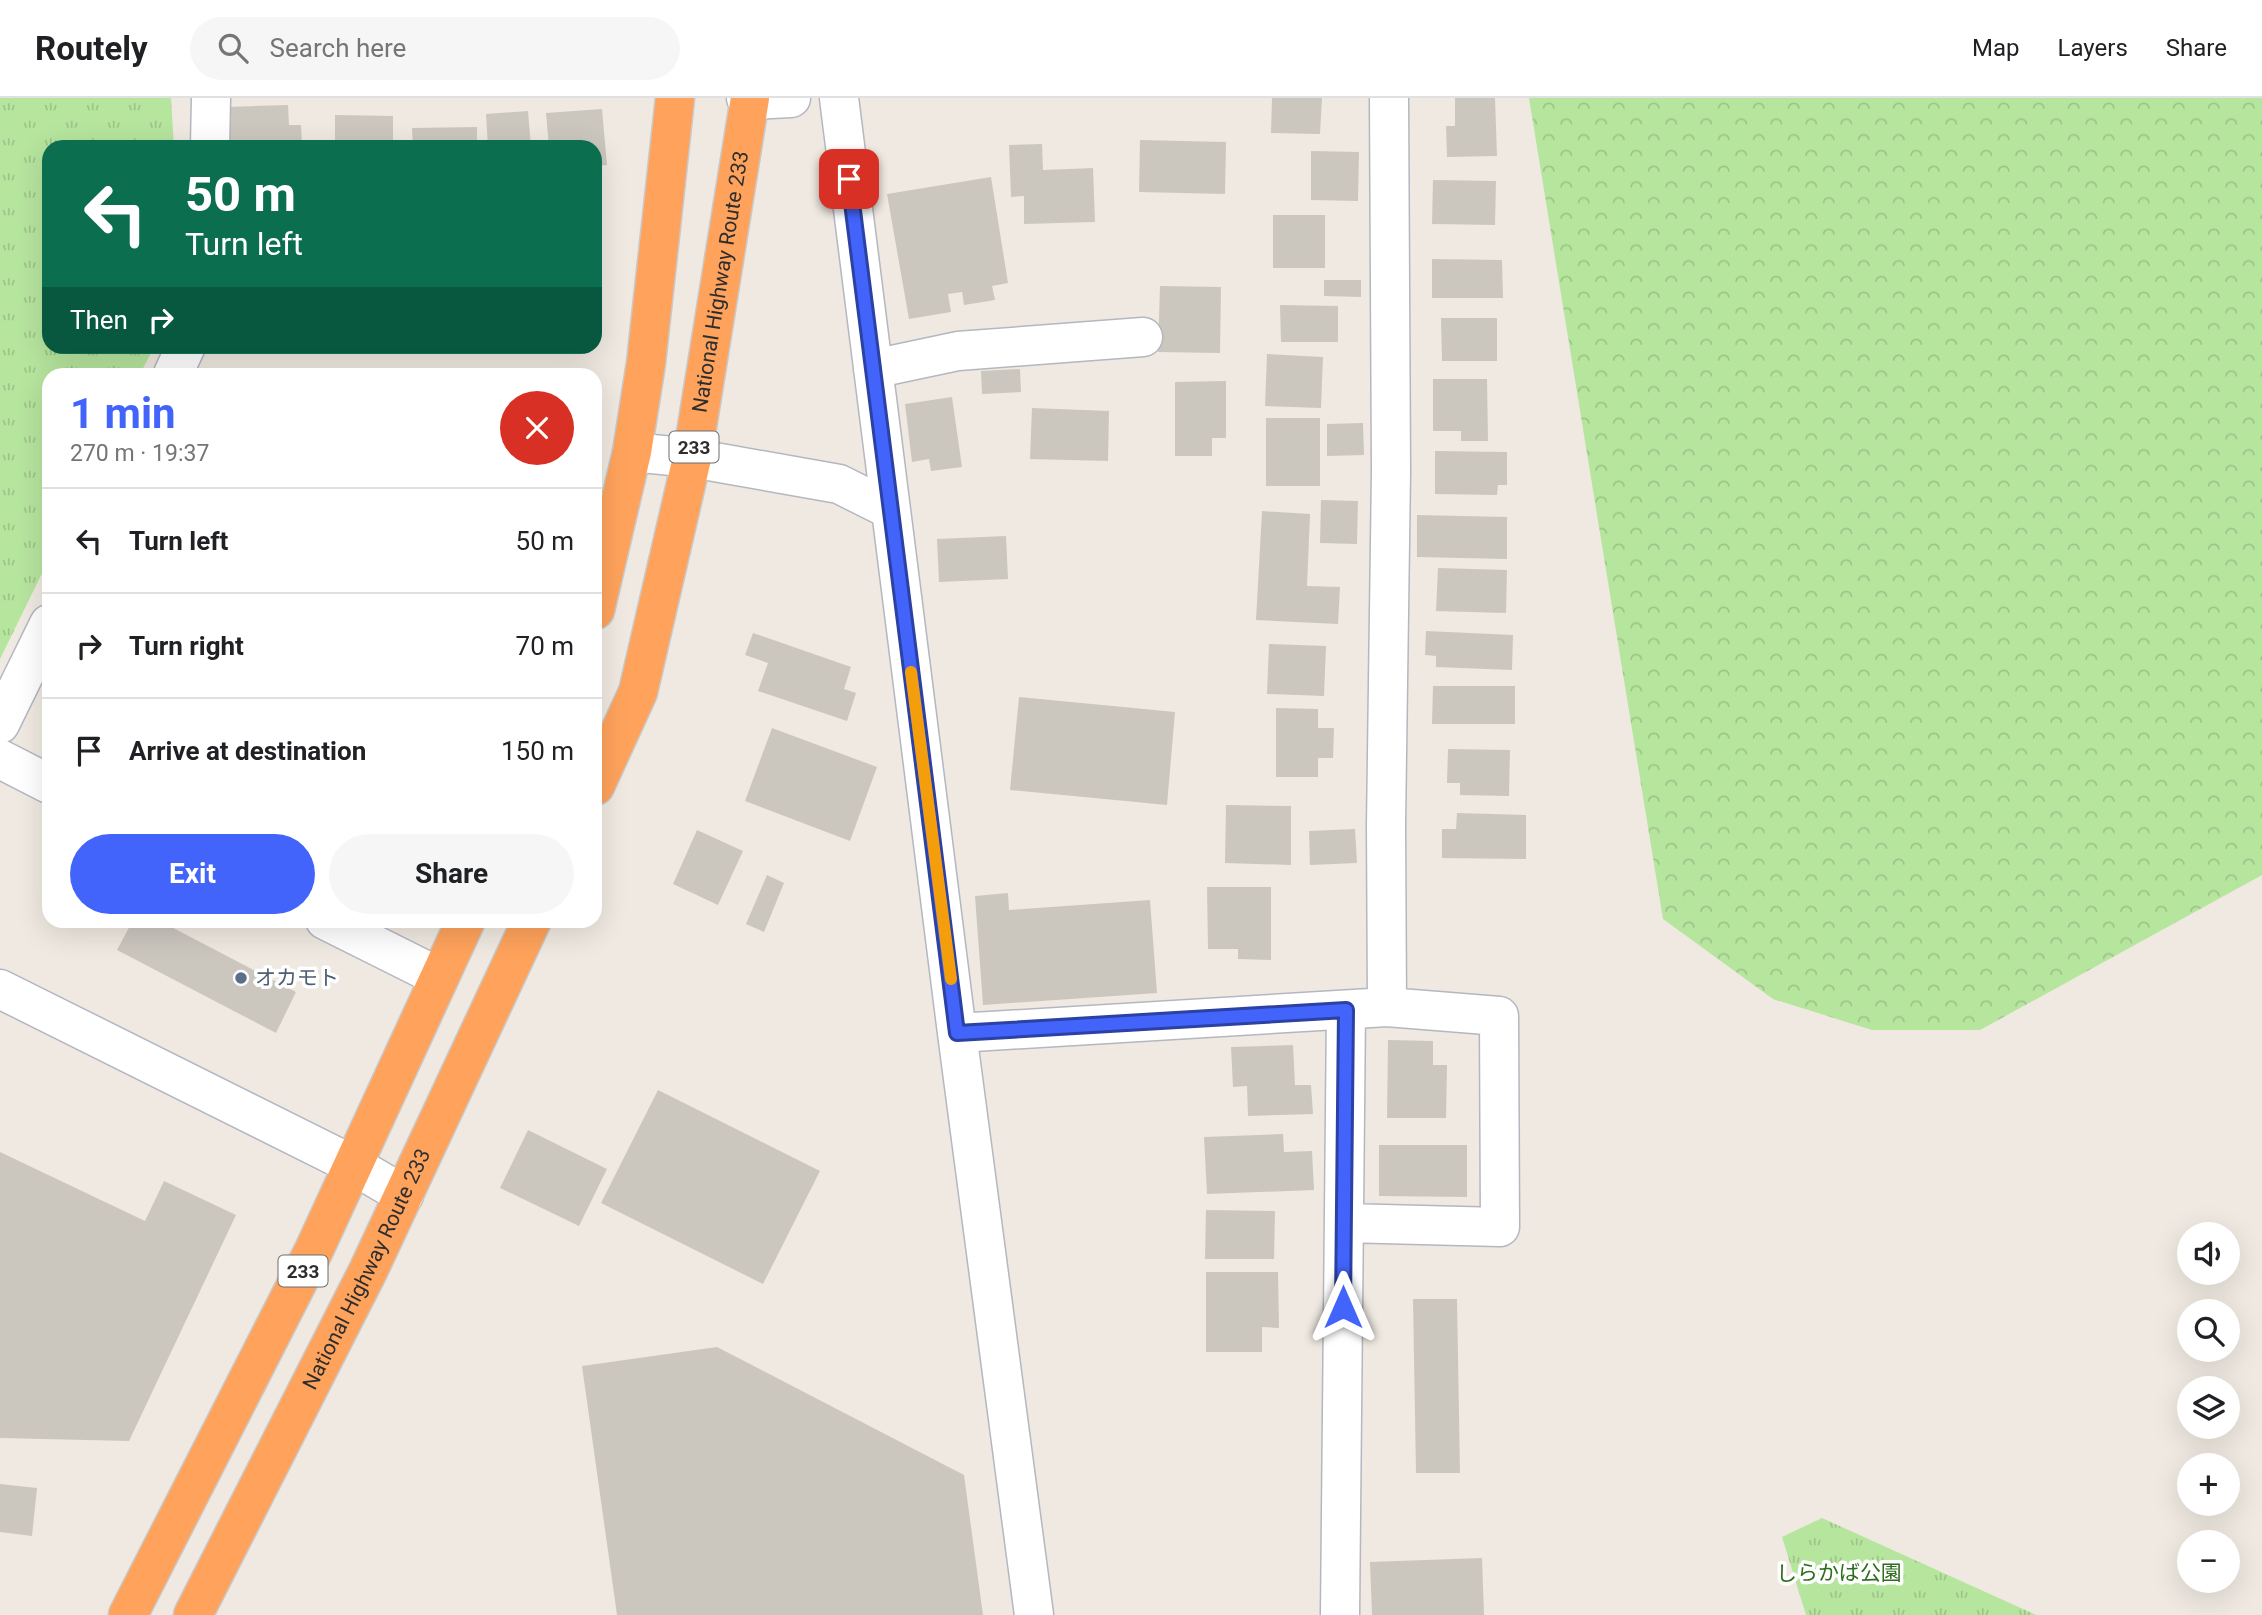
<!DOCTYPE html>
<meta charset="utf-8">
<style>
:root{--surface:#fff;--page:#f6f6f6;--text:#202124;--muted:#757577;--line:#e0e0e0;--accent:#4264fb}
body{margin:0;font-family:Roboto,"Noto Sans JP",sans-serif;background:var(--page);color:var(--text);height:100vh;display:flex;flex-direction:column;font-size:26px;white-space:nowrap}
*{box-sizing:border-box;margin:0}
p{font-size:23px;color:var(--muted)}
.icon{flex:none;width:38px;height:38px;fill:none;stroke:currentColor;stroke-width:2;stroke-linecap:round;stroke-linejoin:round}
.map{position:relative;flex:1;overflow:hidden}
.drawer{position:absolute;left:42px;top:270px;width:560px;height:560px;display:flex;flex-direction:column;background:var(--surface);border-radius:21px;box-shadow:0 7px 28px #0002}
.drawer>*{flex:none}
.banner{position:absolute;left:42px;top:42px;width:560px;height:214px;border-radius:21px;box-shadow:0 7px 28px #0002;background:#0b6e4f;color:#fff;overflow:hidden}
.fabs{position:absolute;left:2177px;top:1124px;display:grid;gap:14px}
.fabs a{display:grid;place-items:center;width:63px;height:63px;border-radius:50%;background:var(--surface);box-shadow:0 7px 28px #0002;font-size:35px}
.pin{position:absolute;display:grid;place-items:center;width:60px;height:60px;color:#fff;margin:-30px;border-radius:14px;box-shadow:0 4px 10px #0006}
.me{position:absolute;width:77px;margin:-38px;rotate:0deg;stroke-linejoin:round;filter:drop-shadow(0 0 5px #0008)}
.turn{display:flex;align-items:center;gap:24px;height:147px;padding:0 28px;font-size:32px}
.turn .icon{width:91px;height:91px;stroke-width:2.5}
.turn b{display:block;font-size:49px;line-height:60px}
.then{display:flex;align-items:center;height:66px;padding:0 28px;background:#0003;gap:14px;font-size:26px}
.round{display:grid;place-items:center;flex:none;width:74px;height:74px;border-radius:37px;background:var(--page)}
.head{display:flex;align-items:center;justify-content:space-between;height:119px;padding:0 28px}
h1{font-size:42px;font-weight:700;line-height:52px;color:var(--accent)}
.button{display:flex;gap:14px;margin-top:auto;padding:14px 28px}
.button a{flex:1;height:80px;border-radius:42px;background:var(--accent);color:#fff;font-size:28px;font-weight:700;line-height:80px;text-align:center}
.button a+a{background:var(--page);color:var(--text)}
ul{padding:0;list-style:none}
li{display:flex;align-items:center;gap:21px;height:105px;padding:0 28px;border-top:2px solid var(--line)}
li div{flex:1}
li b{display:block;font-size:26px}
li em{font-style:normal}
header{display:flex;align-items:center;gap:42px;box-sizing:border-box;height:98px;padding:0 35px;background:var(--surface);border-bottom:2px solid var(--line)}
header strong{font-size:33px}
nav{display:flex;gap:38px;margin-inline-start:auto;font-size:24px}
.search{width:490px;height:63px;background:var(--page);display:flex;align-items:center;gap:18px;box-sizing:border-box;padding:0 24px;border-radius:38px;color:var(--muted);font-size:26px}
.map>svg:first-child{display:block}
</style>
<header>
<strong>Routely</strong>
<div class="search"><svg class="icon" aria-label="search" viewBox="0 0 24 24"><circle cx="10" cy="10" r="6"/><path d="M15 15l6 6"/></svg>Search here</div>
<nav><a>Map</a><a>Layers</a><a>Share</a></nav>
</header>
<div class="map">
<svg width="2262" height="1517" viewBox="0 0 2262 1517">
<defs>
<pattern id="forest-crowns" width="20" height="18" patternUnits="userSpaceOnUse" patternTransform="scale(1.75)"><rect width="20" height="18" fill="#b6e59e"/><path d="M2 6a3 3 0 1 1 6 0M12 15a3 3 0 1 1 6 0" fill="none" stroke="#9dc588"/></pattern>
<pattern id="park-tufts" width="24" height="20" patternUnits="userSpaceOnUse" patternTransform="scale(1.75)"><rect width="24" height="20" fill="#b6e59e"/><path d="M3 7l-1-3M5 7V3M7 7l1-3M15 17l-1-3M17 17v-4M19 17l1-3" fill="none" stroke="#9dc588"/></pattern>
</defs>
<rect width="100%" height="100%" fill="#efe9e1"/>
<path fill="url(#forest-crowns)" d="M1529,0H2262V777L1980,932H1872L1773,901L1663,821Z"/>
<path fill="url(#park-tufts)" d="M0,0H171L174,49H49V248L154,249L140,276H49V461L0,561Z
M1822,1420L2036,1517H1806L1782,1439Z"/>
<path fill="#cbc7bf" d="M1272,0H1322L1320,36L1271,35Z
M1455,0H1495L1497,58L1447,59L1446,28H1455Z
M288,7L289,27H301L302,49L229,47L227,9Z
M602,11L607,67L595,68V49H549L546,15Z
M528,13L531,49H488L486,16Z
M335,17L393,18V49H335Z
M477,29V49H413L412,30Z
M1140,42L1226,44L1225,96L1139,94Z
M1042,46L1043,72L1093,70L1095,124L1024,126V98L1011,99L1009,47Z
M1311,53L1359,54L1358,103L1311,102Z
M991,79L1008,185L992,188L995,202L964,207L962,194L948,196L951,214L909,221L887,96Z
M1433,82L1496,83L1495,127L1432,126Z
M1273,117H1325V170H1273Z
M1432,161L1502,162L1503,200H1432Z
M1324,182H1361V199L1324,198Z
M1160,188L1221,189L1220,255L1158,254Z
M1280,207L1338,208V244H1281Z
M1441,220H1497V263H1442Z
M1267,256L1323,259L1321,310L1265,308Z
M1020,271L1021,294L982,296L981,273Z
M1433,281H1487L1488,343H1461V333H1433Z
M1226,283V340H1212V358H1175V284Z
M952,299L962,369L931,373L929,361L912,364L905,306Z
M1032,310L1109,313L1108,363L1030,361Z
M1266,320H1320V388H1266Z
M1363,325L1364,357L1327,358V326Z
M1435,353L1507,354V387H1498L1497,397L1435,396Z
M1321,402L1358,403L1357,446L1320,445Z
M1262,413L1310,416L1307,488L1340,489L1338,526L1256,522Z
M1417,417L1507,419V461L1417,459Z
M1006,438L1008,481L939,484L937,441Z
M1438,470L1507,472L1506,515L1436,513Z
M1426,533L1513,537L1512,572L1436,569V558L1425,557Z
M753,535L851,569L844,591L856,595L847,623L758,593L768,565L745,557Z
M1269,546L1326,548L1324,598L1267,596Z
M1433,588H1515V626H1432Z
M1019,599L1175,614L1167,707L1010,692Z
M1276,610L1318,611V630H1334L1333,660H1318V679H1276Z
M772,630L877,669L850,743L745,703Z
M1448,651L1510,652L1509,698L1460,697V685H1447Z
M1226,707L1291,708V767L1225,765Z
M1457,715L1526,717V761L1442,760V731H1456Z
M1355,731L1357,765L1310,767L1309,733Z
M697,732L743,753L718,807L673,786Z
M767,777L784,785L764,834L746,826Z
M1207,789H1271V862L1238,861V851H1208Z
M1008,795L1009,812L1150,802L1157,895L983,907L975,798Z
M133,822H158L296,894L276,935L117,852Z
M1388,942L1433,943V967H1447L1446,1020H1387Z
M1293,947L1295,987H1311L1313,1016L1248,1018L1247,988L1233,989L1231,949Z
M658,992L820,1073L763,1186L601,1105Z
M528,1032L607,1071L579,1128L500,1090Z
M1283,1036L1284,1054L1312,1053L1314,1092L1207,1096L1204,1039Z
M1379,1047H1467V1099L1379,1098Z
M0,1054L145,1123L164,1083L236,1117L129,1343L0,1340Z
M1206,1112L1275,1113L1274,1161H1205Z
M1206,1174H1278L1279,1230L1262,1229V1254H1206Z
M1413,1201H1457L1460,1375H1416Z
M717,1249L964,1377L983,1517H617L582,1268Z
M0,1386L37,1390L32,1438L0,1434Z
M1482,1460L1484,1517H1372L1370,1464Z"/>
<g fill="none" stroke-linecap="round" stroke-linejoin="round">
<defs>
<path id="minor" d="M746,0L750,2L791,0
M839,0L957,935L1034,1517
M210,49L211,0
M873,271L958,253L1143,239
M173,276L186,248
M632,354L692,360L839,386L891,412
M0,626L49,526
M0,661L49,686
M325,822L439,879
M0,891L353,1067L404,1097
M957,935L1387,909L1386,727L1391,373L1389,0
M1344,1125L1500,1129L1499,918L1387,909
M1340,1517L1346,912"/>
<g id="highway">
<path d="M595,512L632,354L646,265L675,0"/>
<path id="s1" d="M595,688L638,594L692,360L750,0"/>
<path d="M128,1517L314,1152L466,822"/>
<path id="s2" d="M193,1517L368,1173L532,822"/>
</g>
</defs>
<use href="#minor" stroke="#b4b7c1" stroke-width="41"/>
<use href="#highway" stroke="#c9c9c9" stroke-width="41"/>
<use href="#minor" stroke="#fff" stroke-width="38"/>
<use href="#highway" stroke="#ffa35c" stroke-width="38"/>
</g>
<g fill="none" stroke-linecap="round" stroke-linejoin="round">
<defs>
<path id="route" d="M849,81L957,935L1346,912L1343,1209"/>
</defs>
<use href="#route" stroke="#2b41a3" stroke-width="18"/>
<use href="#route" stroke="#4264fb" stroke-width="12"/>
<path stroke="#f59e0b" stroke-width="12" d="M911,574L951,881"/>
</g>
<circle fill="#5c6f8a" stroke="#fff" stroke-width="2.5" cx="241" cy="880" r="7"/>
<g text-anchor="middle" stroke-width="7" stroke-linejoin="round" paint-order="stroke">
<g fill="#fff" stroke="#6d6d6d" stroke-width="2">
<rect x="669.5" y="333.5" width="49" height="31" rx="5"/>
<rect x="278.5" y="1157.5" width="49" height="31" rx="5"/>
</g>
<g font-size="19" font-weight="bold" fill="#2e2e2e">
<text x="694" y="356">233</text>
<text x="303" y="1180">233</text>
</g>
<g font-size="21" fill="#2e2e2e" stroke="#fff">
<text dy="7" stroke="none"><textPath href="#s1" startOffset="522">National Highway Route 233</textPath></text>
<text dy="7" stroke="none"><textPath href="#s2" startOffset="387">National Highway Route 233</textPath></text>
</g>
<g font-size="21" fill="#4e5e75" stroke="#fff" text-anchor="start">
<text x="255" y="887">オカモト</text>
</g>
<g font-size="21" fill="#2c6e1b" stroke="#fff">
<text x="1839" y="1482">しらかば公園</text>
</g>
</g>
</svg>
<div class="fabs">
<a><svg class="icon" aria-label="sound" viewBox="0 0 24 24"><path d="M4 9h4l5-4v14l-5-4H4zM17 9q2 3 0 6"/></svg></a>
<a><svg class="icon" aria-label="search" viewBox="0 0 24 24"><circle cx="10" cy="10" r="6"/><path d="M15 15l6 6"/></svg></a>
<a><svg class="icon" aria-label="layers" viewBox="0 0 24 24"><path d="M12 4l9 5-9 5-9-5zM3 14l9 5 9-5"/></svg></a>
<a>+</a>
<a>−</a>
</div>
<div class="pin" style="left:849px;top:81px;background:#d93025"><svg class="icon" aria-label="arrive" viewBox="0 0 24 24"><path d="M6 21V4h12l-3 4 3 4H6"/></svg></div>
<svg class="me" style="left:1343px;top:1209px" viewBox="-20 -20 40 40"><path d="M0-17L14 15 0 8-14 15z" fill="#4264fb" stroke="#fff" stroke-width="4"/></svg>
<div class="banner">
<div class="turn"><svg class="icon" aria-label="left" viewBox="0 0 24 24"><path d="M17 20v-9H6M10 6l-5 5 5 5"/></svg><div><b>50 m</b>Turn left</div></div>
<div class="then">Then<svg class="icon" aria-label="right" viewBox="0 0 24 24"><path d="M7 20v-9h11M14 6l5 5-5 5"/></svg></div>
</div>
<section class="drawer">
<div class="head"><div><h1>1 min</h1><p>270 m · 19:37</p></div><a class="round" style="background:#d93025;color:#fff"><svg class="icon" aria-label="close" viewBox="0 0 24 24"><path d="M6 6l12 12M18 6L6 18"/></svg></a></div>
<ul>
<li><svg class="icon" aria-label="left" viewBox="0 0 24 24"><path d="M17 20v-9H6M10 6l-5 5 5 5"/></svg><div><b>Turn left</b></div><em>50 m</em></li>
<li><svg class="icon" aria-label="right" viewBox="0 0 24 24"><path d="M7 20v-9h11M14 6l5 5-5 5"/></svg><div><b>Turn right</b></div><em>70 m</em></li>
<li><svg class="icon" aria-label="arrive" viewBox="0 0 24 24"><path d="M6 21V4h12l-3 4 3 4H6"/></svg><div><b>Arrive at destination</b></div><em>150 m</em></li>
</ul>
<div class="button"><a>Exit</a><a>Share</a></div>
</section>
</div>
